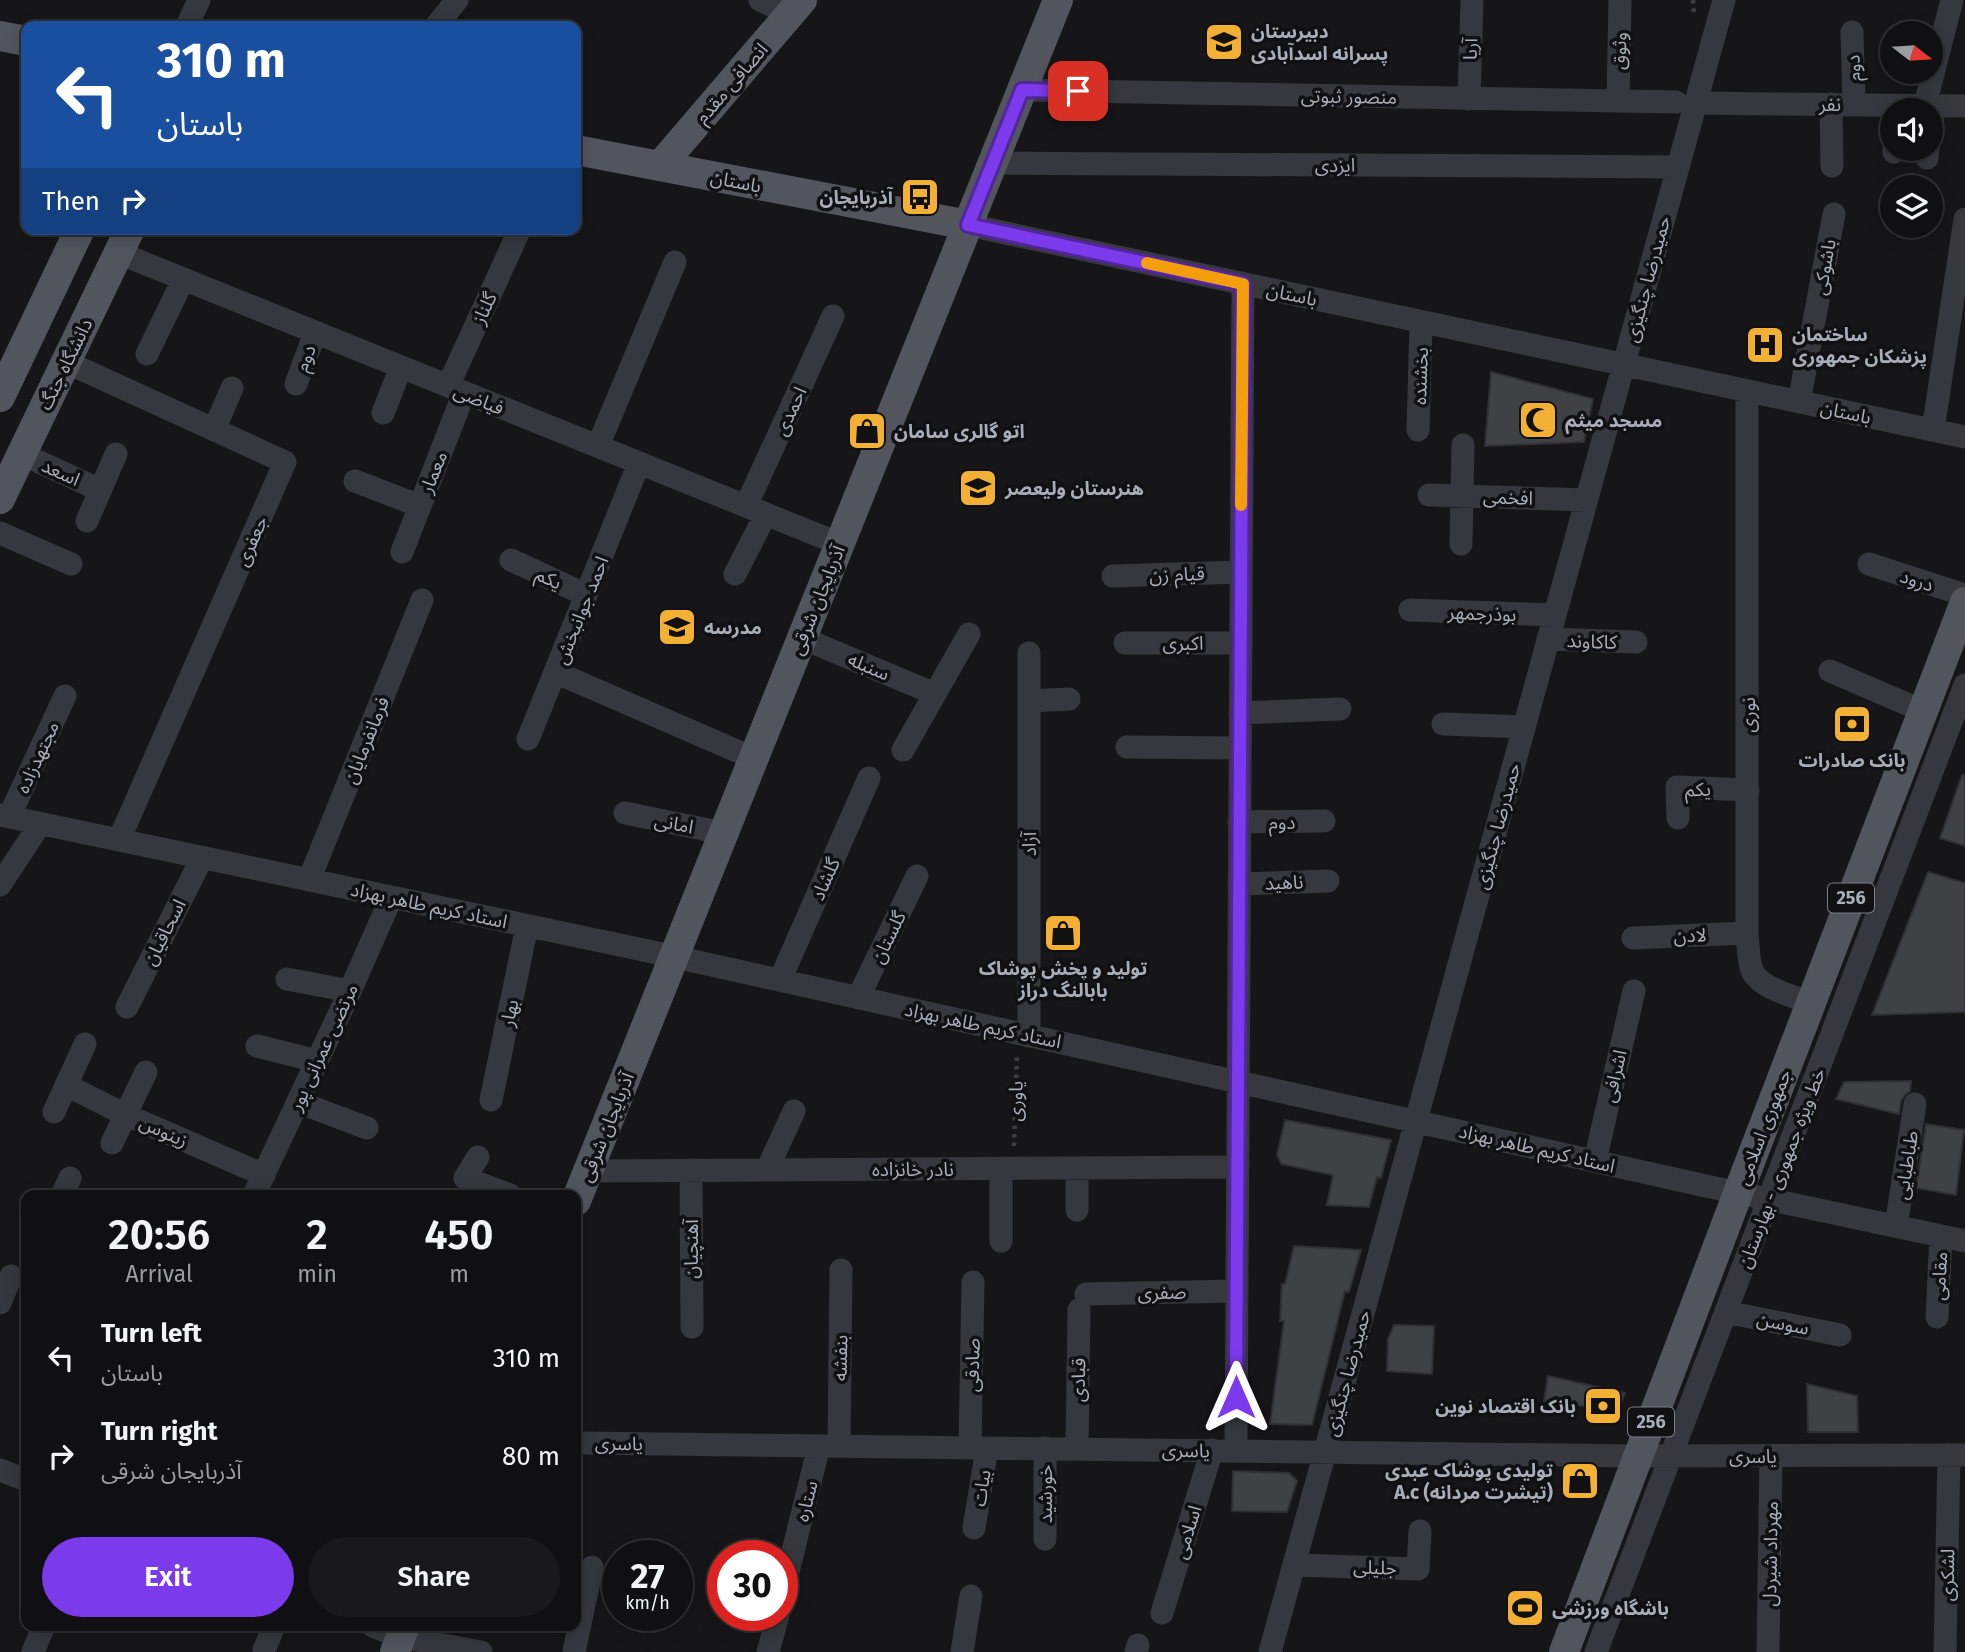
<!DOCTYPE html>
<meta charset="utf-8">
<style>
:root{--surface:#101012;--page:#19191b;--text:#f1f3f6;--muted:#9c9d9f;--line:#303032;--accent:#7c3aed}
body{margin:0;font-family:"Fira Sans","Noto Sans Arabic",sans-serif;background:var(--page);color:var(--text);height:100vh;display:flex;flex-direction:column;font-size:26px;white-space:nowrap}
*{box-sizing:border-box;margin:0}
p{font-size:23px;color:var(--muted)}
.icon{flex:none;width:38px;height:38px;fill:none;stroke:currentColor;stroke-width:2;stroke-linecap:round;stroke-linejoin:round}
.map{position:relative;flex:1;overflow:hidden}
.details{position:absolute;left:21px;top:1190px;width:560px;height:441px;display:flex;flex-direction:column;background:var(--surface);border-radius:14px;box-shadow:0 4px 18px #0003,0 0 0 2px var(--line)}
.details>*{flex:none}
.banner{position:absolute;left:21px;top:21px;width:560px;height:214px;border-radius:14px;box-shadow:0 4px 18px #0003,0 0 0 2px var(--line);background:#1a4fa0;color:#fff;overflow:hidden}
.needle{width:46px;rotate:107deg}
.fabs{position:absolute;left:1880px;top:21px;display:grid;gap:14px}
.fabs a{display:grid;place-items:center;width:63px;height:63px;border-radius:50%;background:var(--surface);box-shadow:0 4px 18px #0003,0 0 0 2px var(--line);font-size:35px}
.speed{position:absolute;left:602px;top:1540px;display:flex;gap:14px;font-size:35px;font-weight:700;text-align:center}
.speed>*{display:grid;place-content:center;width:91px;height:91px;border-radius:50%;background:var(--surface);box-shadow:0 4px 18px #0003,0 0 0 2px var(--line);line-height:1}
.speed small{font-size:18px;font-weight:400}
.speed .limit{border:10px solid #d22;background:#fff;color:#111}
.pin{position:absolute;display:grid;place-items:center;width:60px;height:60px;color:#fff;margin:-30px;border-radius:14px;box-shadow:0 4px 10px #0006}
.me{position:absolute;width:77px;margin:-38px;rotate:0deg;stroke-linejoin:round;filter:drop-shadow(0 0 5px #0008)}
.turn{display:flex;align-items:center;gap:24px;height:147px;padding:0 21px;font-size:32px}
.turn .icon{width:91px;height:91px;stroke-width:2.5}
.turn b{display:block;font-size:49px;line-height:60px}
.then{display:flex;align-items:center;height:66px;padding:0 21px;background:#0003;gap:14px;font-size:26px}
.eta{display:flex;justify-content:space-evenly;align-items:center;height:119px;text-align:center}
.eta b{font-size:42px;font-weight:600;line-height:49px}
.cta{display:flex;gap:14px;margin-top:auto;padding:14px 21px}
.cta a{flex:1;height:80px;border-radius:42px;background:var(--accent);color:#fff;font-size:28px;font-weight:600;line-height:80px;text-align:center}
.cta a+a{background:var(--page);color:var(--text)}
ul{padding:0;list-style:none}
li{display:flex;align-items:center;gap:21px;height:98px;padding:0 21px}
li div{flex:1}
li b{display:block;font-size:26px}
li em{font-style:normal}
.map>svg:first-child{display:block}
</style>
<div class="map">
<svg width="1965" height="1652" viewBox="0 0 1965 1652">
<rect width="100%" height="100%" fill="#161618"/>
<path fill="#404145" stroke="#303034" stroke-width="2" d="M1491,372L1593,399L1584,442L1485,446Z
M1962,775H1965V846L1940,838Z
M1928,872L1965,883V1012L1872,1015Z
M1911,1081L1910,1091L1905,1095L1901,1101L1899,1114L1836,1099L1844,1082Z
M1285,1120L1391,1140L1381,1178L1377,1177L1369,1207L1327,1205L1333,1175L1281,1164L1277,1155Z
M1926,1124L1964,1130L1956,1195L1916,1188Z
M1294,1246L1361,1250L1349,1292L1345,1291L1312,1425L1270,1424L1284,1321H1280L1282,1284H1285Z
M1394,1325L1434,1326L1432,1374L1387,1371L1388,1339Z
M1548,1376L1625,1393L1618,1411L1544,1401Z
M1807,1384L1857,1396L1858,1432H1808Z
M1233,1471L1289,1473L1297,1481L1287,1512L1232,1511Z"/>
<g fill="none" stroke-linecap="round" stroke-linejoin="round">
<path stroke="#3d3f44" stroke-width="4.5" stroke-dasharray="3.5 5" stroke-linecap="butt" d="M1693,0L1694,16
M1014,1146L1017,1054"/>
<path stroke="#37383d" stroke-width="23" d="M760,0L790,14
M187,26L199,0
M436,26L457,0
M1852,32L1854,104
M1022,90L1676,102
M1469,99L1472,0
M1618,101L1620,0
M1695,103L1965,106
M1831,104L1832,166
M1925,105L1952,0
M1930,134L1935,105
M1894,152V149
M1927,158L1928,149
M993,163L1678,167
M968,225L1965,437
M119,253L840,544
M147,354L183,280
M66,362L285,462L119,840
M296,384L315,333
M448,386L520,229
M1747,391V933C1748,944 1748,956 1751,967C1755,987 1793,996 1811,1003
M1799,402L1834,214
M383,413L401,367
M214,430L232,388
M1418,430L1421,322
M1933,430L1965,219
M598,446L675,262
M22,454L100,490
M639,463L555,672L753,758
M355,481L420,506
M1429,495L1586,500
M746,506L833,316
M87,521L116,454
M0,533L71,564
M1461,544L1463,445
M402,552L464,393
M511,560L586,595
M1869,564L1965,595
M735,574L766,514
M1113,576L1241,572
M1410,610L1555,615
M802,638L935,694
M1548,639L1636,642
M1125,643H1241
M1029,653V1036
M1830,671L1923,711
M1029,701L1069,699
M1240,713L1340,709
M1443,724L1524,727
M528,739L555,672
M1127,747L1240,748
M903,750L969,634
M625,813L723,833
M0,815L653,952L1706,1186L1965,1241
M9,817L65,696
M1678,818L1677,787L1748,790
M1239,822L1324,821
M309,880L422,600
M1239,884L1328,881
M0,885L40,824
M1633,938L1747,933
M287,979L350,991
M780,980L869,778
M858,998L917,876
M127,1007L202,858
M257,1046L317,1061
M66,1085L126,1115L264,1175
M491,1100L527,926
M298,1102L367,1128
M54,1112L85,1044
M112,1143L146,1072
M478,1157L465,1178L510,1195
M1595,1161L1634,991
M1001,1169V1241
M691,1170L692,1327
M767,1170L794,1111
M588,1171L1238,1167
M62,1195L70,1178
M254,1195L350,991L391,898
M1077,1210V1168
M1896,1226L1915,1104
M1086,1294L1237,1291
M0,1303L11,1276
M1726,1312L1840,1335
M1937,1317L1941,1236
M576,1443L1638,1456L1965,1455
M839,1446L841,1270
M970,1448L973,1282
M1045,1448V1539
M1077,1449L1079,1310
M1236,1451L1243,284
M0,1470L26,1480
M974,1528L987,1448
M1294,1565L1418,1569L1420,1531
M782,1596L819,1446
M1162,1613L1212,1450
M373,1626L400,1637L481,1652
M264,1650L274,1626
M33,1652L43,1628
M574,1652L592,1567
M768,1652L778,1615
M962,1652L971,1596
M1136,1652L1138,1645
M1270,1652L1724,0
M1596,1652L1965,685
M1768,1652L1771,1456
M1945,1652L1949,1455"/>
<path stroke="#53555c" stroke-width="30" d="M0,36L26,41
M576,150L968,225
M660,166L802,0
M0,397L80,229
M0,499L130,229
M576,1201L1058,0
M395,1652L405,1626
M1564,1652L1738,1193L1965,602"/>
</g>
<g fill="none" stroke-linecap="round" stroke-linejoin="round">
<defs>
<path id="route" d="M1078,91L1022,90L968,225L1243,284L1236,1397"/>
</defs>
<use href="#route" stroke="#51269a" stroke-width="18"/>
<use href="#route" stroke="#7c3aed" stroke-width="12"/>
<path stroke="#f59e0b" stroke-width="12" d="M1147,263L1243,284L1241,505"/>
</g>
<defs>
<symbol id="school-square" viewBox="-11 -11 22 22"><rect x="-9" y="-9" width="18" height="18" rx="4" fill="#f2b134" stroke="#111113"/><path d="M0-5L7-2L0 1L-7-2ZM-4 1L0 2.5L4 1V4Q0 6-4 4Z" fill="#111"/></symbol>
<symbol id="bus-square" viewBox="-11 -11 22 22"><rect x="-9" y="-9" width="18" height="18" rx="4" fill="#f2b134" stroke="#111113"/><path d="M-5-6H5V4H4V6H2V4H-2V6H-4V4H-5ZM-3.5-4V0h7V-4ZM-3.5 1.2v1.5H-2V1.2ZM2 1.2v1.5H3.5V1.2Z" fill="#111"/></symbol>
<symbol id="hospital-square" viewBox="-11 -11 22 22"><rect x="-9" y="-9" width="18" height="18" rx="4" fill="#f2b134" stroke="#111113"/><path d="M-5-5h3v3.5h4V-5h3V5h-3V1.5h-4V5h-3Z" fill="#111"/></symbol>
<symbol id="mosque-square" viewBox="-11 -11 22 22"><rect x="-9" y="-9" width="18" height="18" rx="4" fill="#f2b134" stroke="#111113"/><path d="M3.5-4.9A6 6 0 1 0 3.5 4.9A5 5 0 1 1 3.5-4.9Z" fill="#111"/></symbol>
<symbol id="shop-square" viewBox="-11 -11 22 22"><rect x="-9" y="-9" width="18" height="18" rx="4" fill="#f2b134" stroke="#111113"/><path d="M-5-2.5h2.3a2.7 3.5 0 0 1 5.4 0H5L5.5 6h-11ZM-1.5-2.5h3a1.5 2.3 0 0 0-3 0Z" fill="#111"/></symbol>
<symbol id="bank-square" viewBox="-11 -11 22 22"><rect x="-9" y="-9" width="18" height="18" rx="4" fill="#f2b134" stroke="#111113"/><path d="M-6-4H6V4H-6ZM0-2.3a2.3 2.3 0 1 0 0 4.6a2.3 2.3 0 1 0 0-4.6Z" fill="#111"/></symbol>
<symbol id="stadium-square" viewBox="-11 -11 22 22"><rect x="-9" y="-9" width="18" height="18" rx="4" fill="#f2b134" stroke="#111113"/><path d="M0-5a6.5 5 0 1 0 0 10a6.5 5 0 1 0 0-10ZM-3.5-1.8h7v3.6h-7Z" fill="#111"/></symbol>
</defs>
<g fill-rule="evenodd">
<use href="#school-square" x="1202" y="20" width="44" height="44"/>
<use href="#bus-square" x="898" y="175" width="44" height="44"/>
<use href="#hospital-square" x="1743" y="323" width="44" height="44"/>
<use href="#mosque-square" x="1516" y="398" width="44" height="44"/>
<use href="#shop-square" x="845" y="409" width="44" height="44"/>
<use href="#school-square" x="956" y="466" width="44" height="44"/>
<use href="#school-square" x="655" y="605" width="44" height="44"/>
<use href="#bank-square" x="1830" y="702" width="44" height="44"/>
<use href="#shop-square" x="1041" y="911" width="44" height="44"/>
<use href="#bank-square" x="1581" y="1384" width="44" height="44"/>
<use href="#shop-square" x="1558" y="1459" width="44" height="44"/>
<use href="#stadium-square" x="1503" y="1586" width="44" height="44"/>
</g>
<g text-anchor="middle" stroke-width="7" stroke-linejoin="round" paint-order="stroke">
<g fill="#111113" stroke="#7b7e86" stroke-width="2">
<rect x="1828" y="883.5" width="46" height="29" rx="5"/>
<rect x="1628" y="1407.5" width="46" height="29" rx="5"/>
</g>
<g font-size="18" font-weight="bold" fill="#a8adb8">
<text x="1851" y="904">256</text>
<text x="1651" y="1428">256</text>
</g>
<g font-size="19" font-weight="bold" fill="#a8adb8" stroke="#111113" text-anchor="start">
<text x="1251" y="38">دبیرستان<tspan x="1251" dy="22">پسرانه اسدآبادی</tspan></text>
<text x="893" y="204" text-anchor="end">آذربایجان</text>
<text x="1792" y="341">ساختمان<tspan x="1792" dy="22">پزشکان جمهوری</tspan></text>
<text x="1565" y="427">مسجد میثم</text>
<text x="894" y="438">اتو گالری سامان</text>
<text x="1005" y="495">هنرستان ولیعصر</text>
<text x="704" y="634">مدرسه</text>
<text x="1852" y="767" text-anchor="middle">بانک صادرات</text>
<text x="1063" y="975" text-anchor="middle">تولید و پخش پوشاک<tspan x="1063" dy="22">بابالنگ دراز</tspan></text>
<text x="1576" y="1413" text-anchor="end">بانک اقتصاد نوین</text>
<text x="1553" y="1477" text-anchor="end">تولیدی پوشاک عبدی<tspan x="1553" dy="22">A.c (تیشرت مردانه)</tspan></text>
<text x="1552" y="1615">باشگاه ورزشی</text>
</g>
<g font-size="19" fill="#a8adb8" stroke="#111113">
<text transform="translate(1470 49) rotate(-88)" y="7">آریا</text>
<text transform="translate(1619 51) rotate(-89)" y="7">وثوق</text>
<text transform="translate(1853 68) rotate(-92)" y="7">دوم</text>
<text transform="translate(731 83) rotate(-49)" y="7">انصافی مقدم</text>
<text transform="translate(1349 96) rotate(1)" y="7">منصور ثبوتی</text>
<text x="1830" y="111">نفر</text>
<text x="1335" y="172">ایزدی</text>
<text transform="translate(736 181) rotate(11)" y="7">باستان</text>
<text transform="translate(1824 267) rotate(-80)" y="7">باشوکی</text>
<text transform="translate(1647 279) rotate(-75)" y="7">حمیدرضا چنگیزی</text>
<text transform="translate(1292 294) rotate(12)" y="7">باستان</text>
<text transform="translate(484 308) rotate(-65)" y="7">گلناز</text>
<text transform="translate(305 358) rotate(-69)" y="7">دوم</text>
<text transform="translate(65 364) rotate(-64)" y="7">دانشگاه جنگ</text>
<text transform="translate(1420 376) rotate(-88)" y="7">بخشنده</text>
<text transform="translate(479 399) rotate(22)" y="7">فیاضی</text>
<text transform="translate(790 411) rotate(-65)" y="7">احمدی</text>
<text transform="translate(1846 412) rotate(12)" y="7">باستان</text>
<text transform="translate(61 472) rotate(24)" y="7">اسعد</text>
<text transform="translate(433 472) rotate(-68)" y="7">معمار</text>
<text transform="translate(1508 497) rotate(2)" y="7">افخمی</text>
<text transform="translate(251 541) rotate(-66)" y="7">جعفری</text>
<text transform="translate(1177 574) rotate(-2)" y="7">قیام زن</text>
<text transform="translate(549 578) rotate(25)" y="7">یکم</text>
<text transform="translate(1917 580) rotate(18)" y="7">درود</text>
<text transform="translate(817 600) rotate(-68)" y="7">آذربایجان شرقی</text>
<text transform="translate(581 610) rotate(-68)" y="7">احمد جوانبخش</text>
<text transform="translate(1482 613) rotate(2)" y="7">بوذرجمهر</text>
<text transform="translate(1592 641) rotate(2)" y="7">کاکاوند</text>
<text x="1183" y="650">اکبری</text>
<text transform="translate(869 666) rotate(23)" y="7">سنبله</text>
<text transform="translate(1748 715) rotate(-90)" y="7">نوری</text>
<text transform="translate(366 740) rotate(-68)" y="7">فرمانفرمایان</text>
<text transform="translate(37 757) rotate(-65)" y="7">مجتهدزاده</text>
<text transform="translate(1698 789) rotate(-1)" y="7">یکم</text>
<text transform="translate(1282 822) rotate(-1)" y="7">دوم</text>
<text transform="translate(674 823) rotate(11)" y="7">امانی</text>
<text transform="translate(1497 826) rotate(-75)" y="7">حمیدرضا چنگیزی</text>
<text transform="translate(1029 844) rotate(-90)" y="7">آزاد</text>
<text transform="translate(825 879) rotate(-66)" y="7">گلشاد</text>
<text transform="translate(1284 882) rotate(-2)" y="7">ناهید</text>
<text transform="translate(429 905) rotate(12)" y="7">استاد کریم طاهر بهزاد</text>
<text transform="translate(164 932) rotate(-63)" y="7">اسحاقیان</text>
<text transform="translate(1690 935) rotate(-2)" y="7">لادن</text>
<text transform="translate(888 937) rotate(-64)" y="7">گلستان</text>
<text transform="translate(509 1013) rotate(-79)" y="7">بهار</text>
<text transform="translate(983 1025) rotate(12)" y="7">استاد کریم طاهر بهزاد</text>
<text transform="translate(323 1047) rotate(-65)" y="7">مرتضی عمرانی پور</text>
<text transform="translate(1614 1076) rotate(-77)" y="7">اشرافی</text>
<text transform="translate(1015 1101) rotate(-88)" y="7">یاوری</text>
<text transform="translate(606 1127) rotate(-68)" y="7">آذربایجان شرقی</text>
<text transform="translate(1763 1127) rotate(-69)" y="7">جمهوری اسلامی</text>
<text transform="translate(164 1131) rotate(24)" y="7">زینوس</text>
<text transform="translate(1537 1148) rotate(13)" y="7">استاد کریم طاهر بهزاد</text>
<text transform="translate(1906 1165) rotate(-81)" y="7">طباطبایی</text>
<text transform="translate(1781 1168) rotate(-69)" y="7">خط ویژه جمهوری - بهارستان</text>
<text x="913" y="1176">نادر خانزاده</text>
<text transform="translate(691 1249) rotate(-90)" y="7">آهنچیان</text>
<text transform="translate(1939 1276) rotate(-87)" y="7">مقامی</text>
<text transform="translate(1162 1292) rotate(-1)" y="7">صفری</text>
<text transform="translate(1783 1323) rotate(11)" y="7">سوسن</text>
<text transform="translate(840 1358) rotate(-89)" y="7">بنفشه</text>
<text transform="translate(972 1365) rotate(-89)" y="7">صادقی</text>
<text transform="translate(1347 1373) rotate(-75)" y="7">حمیدرضا چنگیزی</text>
<text transform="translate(1078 1380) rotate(-89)" y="7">قبادی</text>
<text transform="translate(619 1443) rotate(1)" y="7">یاسری</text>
<text transform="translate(1186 1450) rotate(1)" y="7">یاسری</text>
<text x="1753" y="1463">یاسری</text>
<text transform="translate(981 1488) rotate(-81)" y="7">بیات</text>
<text transform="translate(1045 1494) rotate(-90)" y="7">خورشید</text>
<text transform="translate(806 1501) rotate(-76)" y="7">ستاره</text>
<text transform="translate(1187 1532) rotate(-73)" y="7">اسلامی</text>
<text transform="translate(1770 1554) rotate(-89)" y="7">مهرداد شیردل</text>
<text transform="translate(1375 1567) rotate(2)" y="7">جلیلی</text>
<text transform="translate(1947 1575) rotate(-89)" y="7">لشکری</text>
</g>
</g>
</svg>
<div class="fabs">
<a><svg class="needle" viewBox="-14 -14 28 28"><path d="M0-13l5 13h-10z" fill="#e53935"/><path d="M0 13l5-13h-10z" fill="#9c9d9f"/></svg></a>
<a><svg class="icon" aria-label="sound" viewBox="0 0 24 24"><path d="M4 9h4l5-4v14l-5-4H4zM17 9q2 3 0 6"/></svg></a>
<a><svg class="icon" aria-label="layers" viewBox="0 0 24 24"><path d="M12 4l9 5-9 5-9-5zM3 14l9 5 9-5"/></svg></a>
</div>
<div class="speed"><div>27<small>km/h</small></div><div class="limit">30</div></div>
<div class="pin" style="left:1078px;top:91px;background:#d93025"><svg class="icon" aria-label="arrive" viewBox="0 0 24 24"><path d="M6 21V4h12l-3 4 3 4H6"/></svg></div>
<svg class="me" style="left:1236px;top:1397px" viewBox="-20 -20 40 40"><path d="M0-17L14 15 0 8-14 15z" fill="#7c3aed" stroke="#fff" stroke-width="4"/></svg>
<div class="banner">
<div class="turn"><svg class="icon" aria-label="left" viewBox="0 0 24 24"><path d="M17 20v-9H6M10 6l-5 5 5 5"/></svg><div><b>310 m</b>باستان</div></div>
<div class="then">Then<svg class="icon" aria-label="right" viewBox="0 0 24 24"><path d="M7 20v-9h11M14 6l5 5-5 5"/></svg></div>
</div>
<section class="details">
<div class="eta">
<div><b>20:56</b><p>Arrival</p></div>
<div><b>2</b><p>min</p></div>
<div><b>450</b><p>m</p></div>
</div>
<ul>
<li><svg class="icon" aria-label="left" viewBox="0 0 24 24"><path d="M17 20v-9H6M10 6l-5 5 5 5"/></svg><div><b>Turn left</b><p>باستان</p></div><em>310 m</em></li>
<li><svg class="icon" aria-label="right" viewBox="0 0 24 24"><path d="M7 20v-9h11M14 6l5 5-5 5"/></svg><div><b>Turn right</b><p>آذربایجان شرقی</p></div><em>80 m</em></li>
</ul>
<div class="cta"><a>Exit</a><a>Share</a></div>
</section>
</div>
